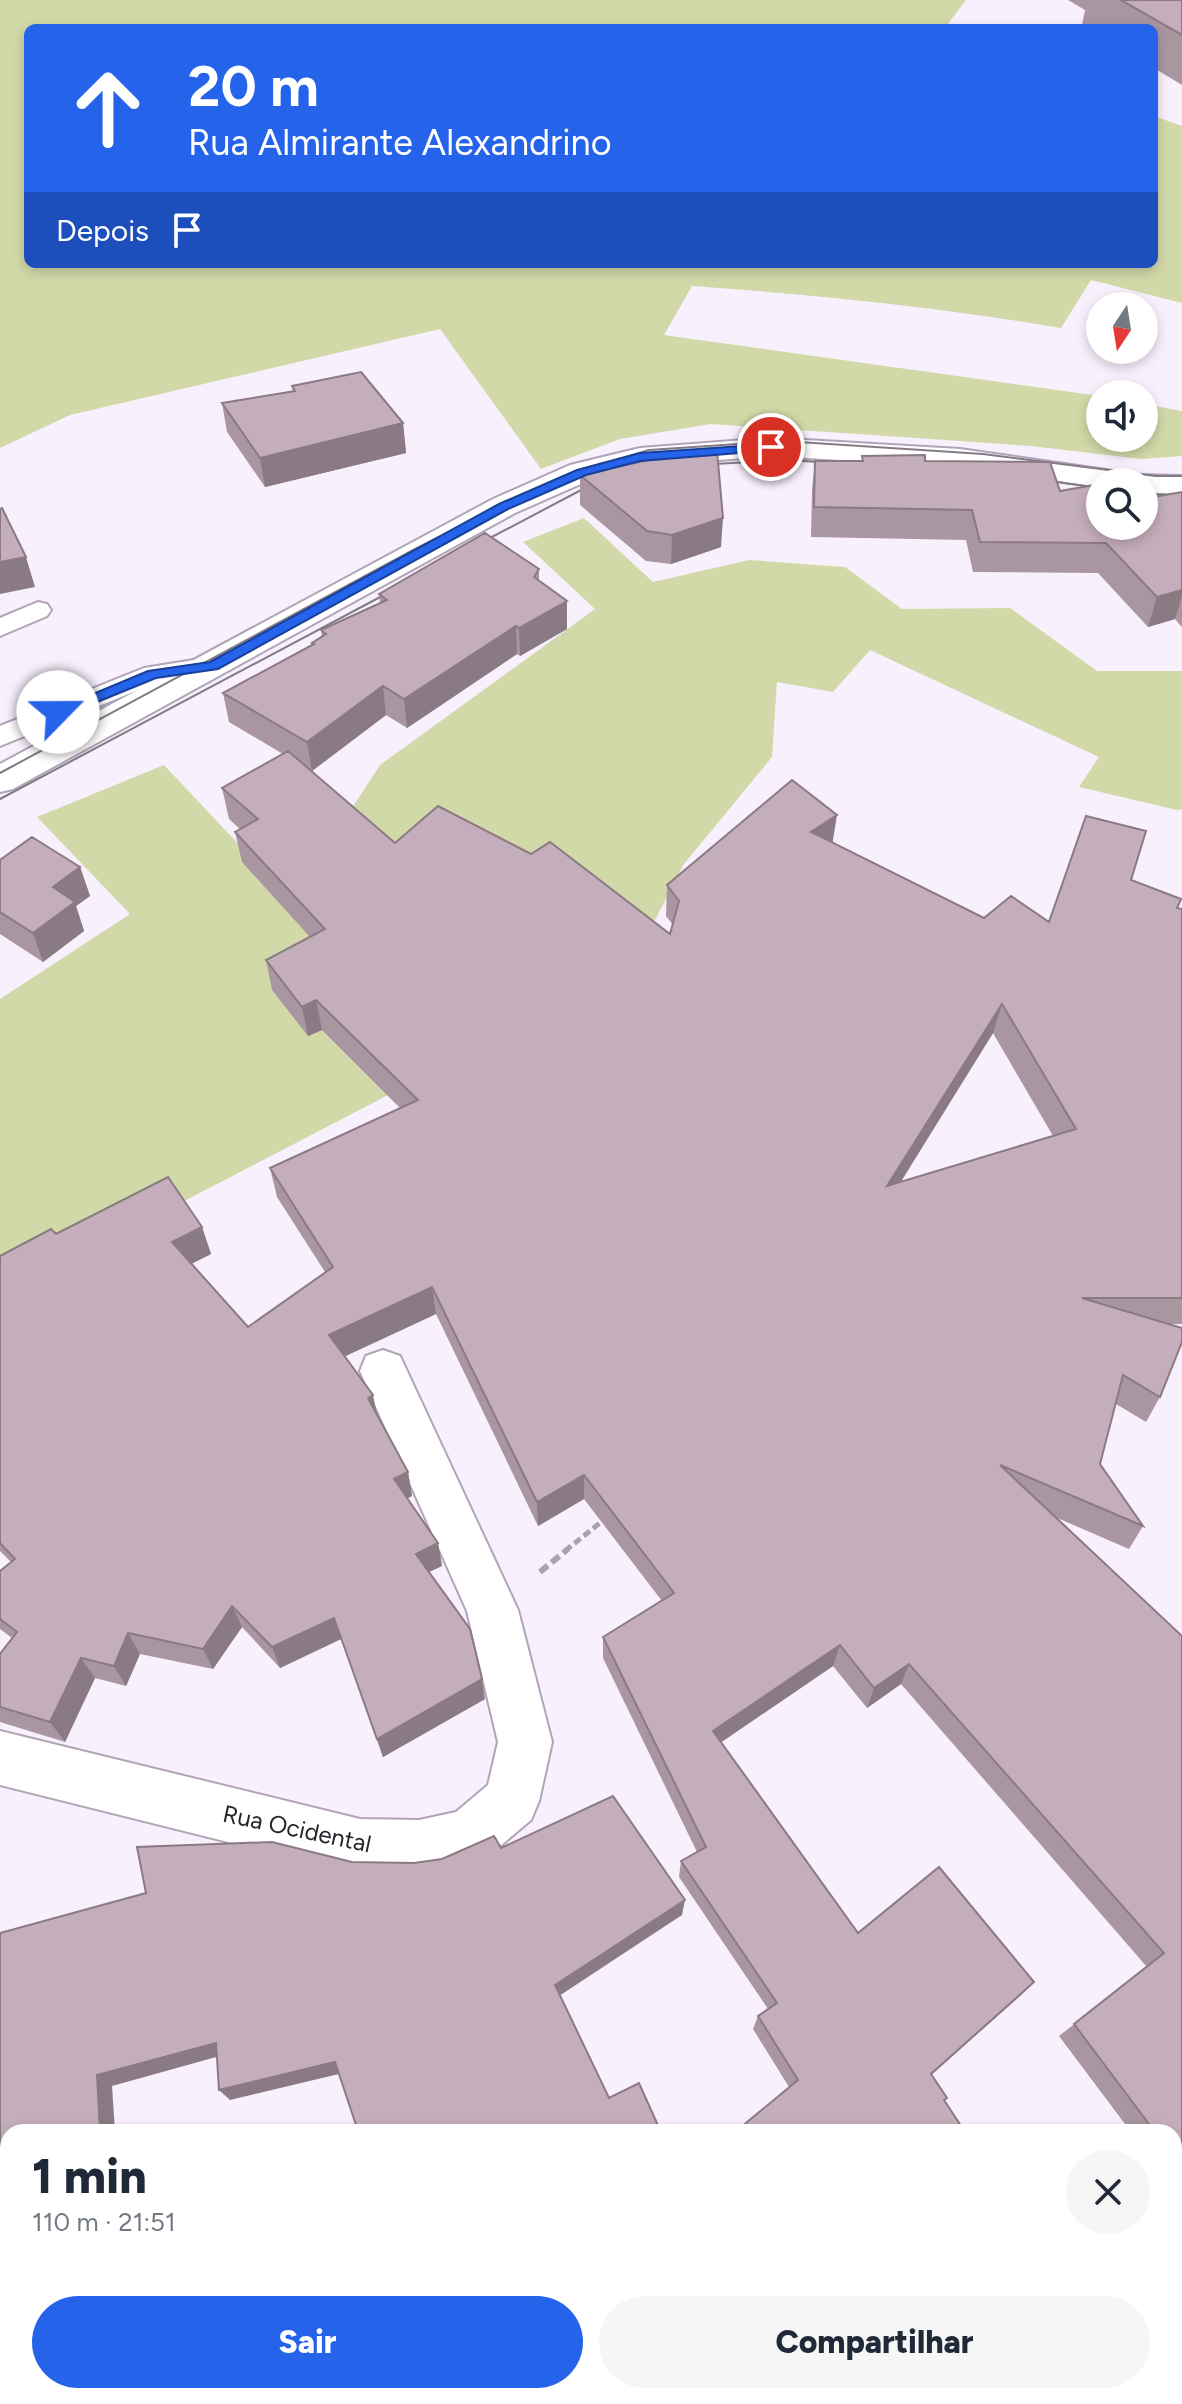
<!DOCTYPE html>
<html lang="pt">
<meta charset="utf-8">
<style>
:root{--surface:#fff;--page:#f6f6f7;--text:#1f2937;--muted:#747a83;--accent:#2563eb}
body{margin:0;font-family:Figtree,sans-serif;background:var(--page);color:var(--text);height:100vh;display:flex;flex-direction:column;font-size:30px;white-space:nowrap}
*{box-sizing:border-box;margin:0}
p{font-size:26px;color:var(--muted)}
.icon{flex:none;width:44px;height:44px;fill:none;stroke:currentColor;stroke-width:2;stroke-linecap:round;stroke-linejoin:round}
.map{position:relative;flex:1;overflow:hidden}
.side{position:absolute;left:0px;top:2124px;width:1182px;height:280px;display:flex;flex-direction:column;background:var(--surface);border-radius:24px 24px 0 0;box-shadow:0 4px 12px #0003}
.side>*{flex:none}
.hud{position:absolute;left:24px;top:24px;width:1134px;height:244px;border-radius:12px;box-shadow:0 4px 12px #0003;background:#2563eb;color:#fff;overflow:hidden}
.needle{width:52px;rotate:192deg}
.tools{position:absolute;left:1086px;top:292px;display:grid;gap:16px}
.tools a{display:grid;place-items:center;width:72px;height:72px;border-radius:50%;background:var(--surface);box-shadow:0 4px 12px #0003;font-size:40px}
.pin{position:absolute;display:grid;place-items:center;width:68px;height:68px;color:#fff;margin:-34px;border:4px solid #fff;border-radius:50%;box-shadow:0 2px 8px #0007}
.me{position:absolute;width:88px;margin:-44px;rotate:67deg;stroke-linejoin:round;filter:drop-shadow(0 0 6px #0008)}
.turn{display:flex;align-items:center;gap:28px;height:168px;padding:0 32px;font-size:36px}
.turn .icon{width:104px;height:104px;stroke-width:2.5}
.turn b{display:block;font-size:56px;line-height:68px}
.then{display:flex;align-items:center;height:76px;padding:0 32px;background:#0003;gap:16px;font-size:30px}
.round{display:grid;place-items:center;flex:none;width:84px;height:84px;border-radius:42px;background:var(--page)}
.overview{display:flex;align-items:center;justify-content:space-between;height:136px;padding:0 32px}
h1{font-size:48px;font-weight:800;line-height:60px}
.action{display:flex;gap:16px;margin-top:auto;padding:16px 32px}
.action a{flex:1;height:92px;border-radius:48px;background:var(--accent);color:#fff;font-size:32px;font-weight:800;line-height:92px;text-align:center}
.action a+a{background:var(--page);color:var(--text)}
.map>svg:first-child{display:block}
</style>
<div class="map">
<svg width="1182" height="2404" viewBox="0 0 1182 2404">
<rect width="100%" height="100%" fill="#f8f0fd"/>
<path fill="#d2d9a8" d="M0,0H966L945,28H28V264H1154V116L1182,126V303L1091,280L1061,328C938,307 816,295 692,286L664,335L1100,396V438H1144V404L1182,411V456L1141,459L1031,446L711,424L620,439L541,469L440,329L70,415L0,448Z
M584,518L653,582L749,560L845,567L902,609L1010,608L1097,671H1182V809L1177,810L1079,787L1099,757L870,650L833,692L777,682L772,757L684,864L629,970L111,1239L0,1292V999L130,914L37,817L164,765L245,851L339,828L380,765L595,609L523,542Z"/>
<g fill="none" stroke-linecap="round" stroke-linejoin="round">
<defs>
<path id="lane" d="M38,602L47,604L51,610L47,616L0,636V618Z
M213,657L222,660L226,666L222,672L158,682L0,746V726L144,668Z"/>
<path id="street" d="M383,1350L400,1356L518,1610L552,1742L539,1801L531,1820L493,1852L445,1872L419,1876L360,1875L0,1785V1731L360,1819L419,1820L456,1812L488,1785L498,1742L467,1611L360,1371L366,1356Z"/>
<path id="secondary" d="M771,438L960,449L1141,475L1182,476V494L1144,493V482H1100V487L960,467L771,456L640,466L592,479L515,513L13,789L0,792V764L493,499L570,465L640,448Z"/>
</defs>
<use href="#lane" stroke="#b1a4b8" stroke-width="4"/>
<use href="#street" stroke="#b1a4b8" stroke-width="4"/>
<use href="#secondary" stroke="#b1a4b8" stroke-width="4"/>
<path stroke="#aaa3ae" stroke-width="5" stroke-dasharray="8 4" stroke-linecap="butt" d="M565,1551L606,1518"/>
<path stroke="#aaa3ae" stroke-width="6" stroke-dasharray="10 5" stroke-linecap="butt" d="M540,1572L568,1549"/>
<use href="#lane" fill="#fff" fill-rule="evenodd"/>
<use href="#street" fill="#fff" fill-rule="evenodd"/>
<use href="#secondary" fill="#fff" fill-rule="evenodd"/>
<path stroke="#827b85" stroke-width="2" d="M696,465L786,460L835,463
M1035,479L1100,488
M1144,494L1182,495
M473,547L583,489L602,483
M0,773L415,549L527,493L567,475L649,450L783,441L983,454L1156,476H1182
M0,799L399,587"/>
</g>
<path fill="#a996a1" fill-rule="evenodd" d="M1068,0H1182V85L1154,68V28H1087L1082,25L1085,10Z
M292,386L403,423L406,453L265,487L227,432L222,403L293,391Z
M862,456L925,461L1060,491L1154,497L1182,492V627L1175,619L1148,627L1098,573L973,572L966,540L811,537L812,490L815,461H862Z
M580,475L721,547L671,564L646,561L580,505Z
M539,569V581L567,601V629L520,656L517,654L407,728L386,715L312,771L308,769L395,843L670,934L673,925L666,916L667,885L833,843L984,918L1049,922L1131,880L1181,899L1178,908L1182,909V1324H1170L1160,1397L1146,1422L1116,1404L1100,1464L1143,1526L1129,1549L1055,1517L1182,1636V2194L1178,2196L1174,2190V2132H1131L1059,2036L1147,1967L901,1684L867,1708L833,1666L721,1742L858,1933L1021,1995L789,2087L753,2029L758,2016L768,2009L679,1877L681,1861L697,1852L603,1658V1637L662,1601L584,1499L538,1526L436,1314L345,1356L408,1472L412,1496L407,1498L438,1543L442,1566L429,1572L485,1699L383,1757L341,1639L280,1668L242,1627L213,1669L140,1654L126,1686L95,1678L65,1742L0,1722V1654L12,1638L0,1629V1571L11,1562L0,1551V1256L56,1234L202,1227L211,1254L191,1264L248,1327L325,1272L277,1197L270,1168L400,1108L322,1030L308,1036L272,990L266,960L310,937L242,862L235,832L240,829L229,819L222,788L283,754L229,722L223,693L312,645V643L322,637L321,630L380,603L379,594ZM993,1033L1053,1136L900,1182Z
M0,860L80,867L90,896L76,906L84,931L43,962L0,934Z
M841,2396H858L853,2400L844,2401Z
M968,2396H1120L1124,2404H972Z"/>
<path fill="#8a7a83" d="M403,423L406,453L265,487L260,458Z
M723,518L721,547L671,564L672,535Z
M26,557L35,587L0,594V562Z
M1182,590V596L1175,619L1148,627L1157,597Z
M567,601V629L520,656L519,628Z
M516,626L517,654L407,728L404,699Z
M383,686L386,715L312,771L307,742Z
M837,815L832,846L811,832Z
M80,867L90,896L76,906L84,931L43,962L33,933L53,887Z
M316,1000L322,1030L308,1036L302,1007Z
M1002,1004L993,1033L881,1214L887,1186Z
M202,1227L211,1254L181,1269L172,1242Z
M432,1287L436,1314L335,1361L329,1335Z
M373,1395L378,1420L368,1398Z
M408,1472L412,1496L399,1503L394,1479Z
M584,1475V1499L538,1526L537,1502Z
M438,1543L442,1566L420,1576L416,1554Z
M232,1606L242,1627L213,1669L203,1649Z
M334,1618L341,1639L280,1668L272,1647Z
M128,1633L140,1654L126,1686L114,1666Z
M840,1645L833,1666L710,1750L713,1731Z
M81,1658L95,1678L65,1742L50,1722Z
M909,1664L901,1684L867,1708L874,1688Z
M482,1679L485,1699L383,1757L377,1739Z
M685,1900L682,1915L556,1998L555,1985Z
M1034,1982L1021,1995L921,2084L931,2074Z
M216,2043L227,2054L112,2086L115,2132H100L97,2075Z
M335,2062L343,2073L230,2100L219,2090Z
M48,2396H66V2399L61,2404H42Z"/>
<path fill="#c5aebb" stroke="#8a7a83" stroke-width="2" fill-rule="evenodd" d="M1121,0H1182V35Z
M361,372L403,423L260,458L222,403L295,391L292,386Z
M717,451L723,518L672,535L647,531L580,475L672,455Z
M925,455V461L1050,462L1060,491L1100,484V526H1144V488L1154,497L1182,492V590L1157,597L1106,543L980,542L972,510L814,507L815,461H863L862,456Z
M1135,479L1138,482H1115Z
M2,508L26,557L0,562V509Z
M485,533L539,569L534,577L567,601L519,628L516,626L404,699L383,686L307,742L223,693L314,644L312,643L326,634L321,630L387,600L379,594Z
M288,751L395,843L438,806L531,854L550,842L670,934L679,901L667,885L792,780L837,815L811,832L984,918L1011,896L1049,922L1086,816L1146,831L1131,880L1181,899L1177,908L1182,909V1298H1082L1182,1328V1342L1160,1397L1123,1375L1100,1464L1143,1526L1000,1465L1182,1636V2168L1174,2157V2132H1155L1074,2024L1164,1953L909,1664L874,1688L840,1645L713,1731L858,1933L939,1867L1034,1982L931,2074L947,2098L944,2100L965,2132H735L798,2080L758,2016L777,2003L681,1861L706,1847L603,1637L674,1593L584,1475L537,1502L432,1287L329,1335L373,1395L368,1398L408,1472L394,1479L438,1543L416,1554L470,1629L482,1679L377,1739L334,1618L272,1647L232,1606L203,1649L128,1633L114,1666L81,1658L50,1722L0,1707V1654L17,1632L0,1619V1571L15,1559L0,1543V1256L51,1229L56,1234L168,1177L202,1227L172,1242L248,1327L333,1267L270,1168L418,1100L316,1000L302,1007L266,960L325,929L235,832L258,819L222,788ZM1002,1004L1076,1129L887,1186Z
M32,837L80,867L53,887L75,902L33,933L0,912V860Z
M613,1796L685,1900L555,1985L609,2098L639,2083L661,2132H362L361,2129L358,2131L335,2062L219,2090L216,2043L97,2075L100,2132H8V2396H48V2398L42,2404H0V1933L146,1893L137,1847L272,1842L352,1862L414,1863L442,1859L494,1836L501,1848Z
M428,2396H686L690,2404H429Z
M982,2396H1120L1124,2404H986Z"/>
<path fill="#2563eb" stroke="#184099" stroke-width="2" d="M771,444L778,447L776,450L640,461L586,475L508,509L218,669L156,678L63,716L58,717L50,712L148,671L210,662L499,504L577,470L640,453Z"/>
<g text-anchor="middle" stroke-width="8" stroke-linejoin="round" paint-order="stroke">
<g font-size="24" fill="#29242c" stroke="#fff">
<text transform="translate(297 1829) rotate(12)" y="8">Rua Ocidental</text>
</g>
</g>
</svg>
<div class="tools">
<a><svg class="needle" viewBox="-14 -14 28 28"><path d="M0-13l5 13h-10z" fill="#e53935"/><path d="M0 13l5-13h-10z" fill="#747a83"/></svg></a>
<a><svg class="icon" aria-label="sound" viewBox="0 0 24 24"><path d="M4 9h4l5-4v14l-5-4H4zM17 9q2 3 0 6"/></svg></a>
<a><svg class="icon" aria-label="search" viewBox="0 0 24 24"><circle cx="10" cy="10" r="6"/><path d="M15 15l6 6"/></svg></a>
</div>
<div class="pin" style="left:771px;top:447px;background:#d93025"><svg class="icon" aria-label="arrive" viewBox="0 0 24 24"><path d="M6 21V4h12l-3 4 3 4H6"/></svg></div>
<svg class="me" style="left:58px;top:712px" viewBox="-20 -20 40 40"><circle r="19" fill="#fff"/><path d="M0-13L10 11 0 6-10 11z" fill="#2563eb"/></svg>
<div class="hud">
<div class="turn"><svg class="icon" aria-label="ahead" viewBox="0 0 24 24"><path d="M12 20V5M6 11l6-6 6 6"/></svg><div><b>20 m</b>Rua Almirante Alexandrino</div></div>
<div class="then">Depois<svg class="icon" aria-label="arrive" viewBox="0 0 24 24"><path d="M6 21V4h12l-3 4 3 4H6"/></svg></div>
</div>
<section class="side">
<div class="overview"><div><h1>1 min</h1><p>110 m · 21:51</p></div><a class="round"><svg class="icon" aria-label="close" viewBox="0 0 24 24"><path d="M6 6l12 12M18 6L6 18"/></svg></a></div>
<div class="action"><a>Sair</a><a>Compartilhar</a></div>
</section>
</div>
